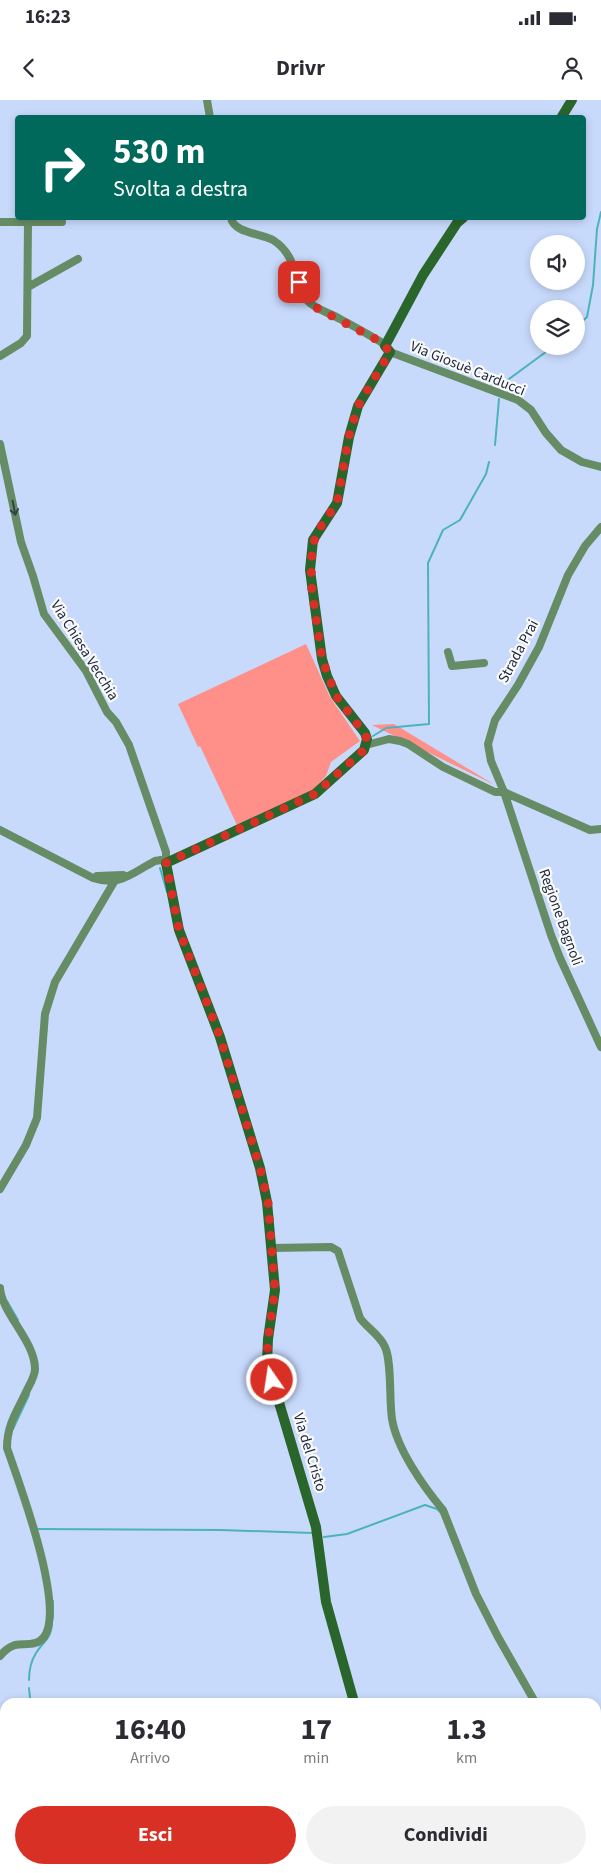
<!DOCTYPE html>
<html lang="it">
<meta charset="utf-8">
<style>
:root{--surface:#fff;--page:#f2f2f3;--text:#2b2b33;--muted:#7c7c81;--accent:#d93025}
body{margin:0;font-family:"Source Sans 3",sans-serif;background:var(--page);color:var(--text);height:100vh;display:flex;flex-direction:column;font-size:19px;white-space:nowrap}
*{box-sizing:border-box;margin:0}
p{font-size:16px;color:var(--muted)}
.icon{flex:none;width:28px;height:28px;fill:none;stroke:currentColor;stroke-width:2;stroke-linecap:round;stroke-linejoin:round}
.map{position:relative;flex:1;overflow:hidden}
.side{position:absolute;left:0px;top:1598px;width:601px;height:176px;display:flex;flex-direction:column;background:var(--surface);border-radius:15px 15px 0 0;box-shadow:0 2px 8px #0003}
.side>*{flex:none}
.guide{position:absolute;left:15px;top:15px;width:571px;height:105px;border-radius:5px;box-shadow:0 2px 8px #0003;background:#00695c;color:#fff;overflow:hidden}
.buttons{position:absolute;left:530px;top:135px;display:grid;gap:10px}
.buttons a{display:grid;place-items:center;width:55px;height:55px;border-radius:50%;background:var(--surface);box-shadow:0 2px 8px #0003;font-size:25px}
.pin{position:absolute;display:grid;place-items:center;width:42px;height:42px;color:#fff;margin:-21px;border-radius:10px;box-shadow:0 2px 8px #0006}
.me{position:absolute;width:55px;margin:-28px;rotate:347deg;stroke-linejoin:round;filter:drop-shadow(0 0 4px #0008)}
.turn{display:flex;align-items:center;gap:18px;height:105px;padding:0 15px;font-size:22px}
.turn .icon{width:65px;height:65px;stroke-width:2.5}
.turn b{display:block;font-size:35px;line-height:42px}
.eta{display:flex;justify-content:space-evenly;align-items:center;height:85px;text-align:center}
.eta b{font-size:30px;font-weight:700;line-height:35px}
.cta{display:flex;gap:10px;margin-top:auto;padding:10px 15px}
.cta a{flex:1;height:58px;border-radius:30px;background:var(--accent);color:#fff;font-size:20px;font-weight:700;line-height:58px;text-align:center}
.cta a+a{background:var(--page);color:var(--text)}
.status{display:flex;justify-content:space-between;align-items:center;height:35px;padding:0 25px;background:var(--surface);direction:ltr}
.status svg{height:14px;fill:currentColor}
header{display:flex;justify-content:space-between;align-items:center;height:65px;padding:0 15px;background:var(--surface);font-size:22px;font-weight:700}
.map>svg:first-child{display:block}
</style>
<div class="status"><b>16:23</b><svg viewBox="0 0 49 12"><path d="M0 12V9h3v3zM5 12V6h3v6zM10 12V3h3v9zM15 12V0h3v12zM26 1h20v11H26zM47 4h2v5h-2z"/></svg></div>
<header><svg class="icon" aria-label="back" viewBox="0 0 24 24"><path d="M15 5l-7 7 7 7"/></svg>Drivr<svg class="icon" aria-label="person" viewBox="0 0 24 24"><circle cx="12" cy="8" r="4"/><path d="M4 21q1-7 8-7t8 7"/></svg></header>
<div class="map">
<svg width="601" height="1773" viewBox="0 0 601 1773">
<rect width="100%" height="100%" fill="#c8dafc"/>
<path fill="#fe8f89" d="M306,544L330,597L360,641L331,662L326,676L312,691L237,725L200,646L198,647L178,604Z
M394,624L495,685L372,625Z"/>
<g fill="none" stroke-linecap="round" stroke-linejoin="round">
<path stroke="#4cb3bd" stroke-width="2" d="M576,227L587,217L593,185L597,129L601,112
M503,288L505,282L554,246
M495,345L499,299
M373,636L386,628L429,624L428,463L443,430L460,420L486,374L489,362
M160,768L167,792
M7,1201L18,1220
M13,1329L29,1295
M36,1429L221,1430L313,1433
M324,1437L347,1434L425,1405L437,1409L441,1413
M53,1518V1501
M29,1580C29,1571 31,1561 36,1553C44,1540 51,1540 52,1523
M28,1602L30,1598L29,1588
M596,1638L601,1636
M0,1665L5,1655
M596,1746L601,1747
M328,1769L338,1773
M243,1773L262,1769"/>
<path stroke="#668c65" stroke-width="8" d="M207,0L210,18
M231,118C234,133 260,133 273,140C298,156 293,181 307,200C314,209 330,213 340,219C354,226 367,234 381,242L385,246
M0,122H62
M28,187L78,159
M390,252L518,300L531,310L546,333L561,350L582,362L601,367
M0,256L21,243L27,236L28,122
M0,344L21,442L33,476L44,514L86,571L107,612L116,622L129,645L166,752V763L161,760L155,761C132,773 120,787 93,778L0,730
M601,427L585,446L568,475L539,547L518,585L495,620L488,644L491,661L504,692L551,835L560,858L601,947
M448,552L452,566L484,563
M366,645L389,639L400,641L408,644L443,667L495,692H504L590,730L601,729
M97,776L123,775
M0,1089L26,1045L37,1018L45,914L55,882L114,782
M271,1148L331,1147L338,1151L360,1218C367,1228 380,1235 385,1247C392,1262 389,1300 392,1319C397,1349 423,1386 443,1410L476,1494L498,1537L535,1602
M0,1188C2,1214 35,1241 35,1269C35,1276 30,1284 27,1290C17,1312 7,1324 7,1348C19,1383 66,1507 44,1537C36,1547 25,1543 15,1545C9,1547 4,1551 0,1556
M596,1763L601,1768
M454,1773L470,1769"/>
<path stroke="#2a652c" stroke-width="10" d="M561,18L572,0
M354,1602L326,1502L316,1427L267,1262L268,1239L275,1190L267,1102L260,1068L220,937L179,830L166,763L315,694L364,650L367,639L365,633L336,596L327,576L322,559L310,470L313,440L337,403L349,337L358,306L390,252L385,246L423,175L457,123L463,118
M420,1769L421,1773"/>
</g>
<defs><path id="oneway-shaft" d="M-6 0H5M1.5-3L5.5 0L1.5 3" fill="none" stroke-width="1.6" stroke-linecap="round" stroke-linejoin="round" transform="scale(1.25)"/></defs>
<use stroke="#324548" href="#oneway-shaft" transform="translate(14 408) rotate(79)"/>
<g fill="none" stroke-linecap="round" stroke-linejoin="round">
<path stroke="#d93025" stroke-width="9" stroke-dasharray="0 16.2" d="M272,1280L267,1262L268,1239L275,1190L268,1102L260,1068L220,937L179,830L166,763L315,694L364,650L367,639L364,633L336,596L322,559L311,483L312,448L317,432L337,403L349,336L358,306L390,252L381,242L313,206L304,196L299,182"/>
</g>
<g text-anchor="middle" stroke-width="4.5" stroke-linejoin="round" paint-order="stroke">
<g font-size="15" fill="#1b263b" stroke="#fafafa">
<text transform="translate(468 268) rotate(22)" y="5">Via Giosuè Carducci</text>
<text transform="translate(85 550) rotate(58)" y="5">Via Chiesa Vecchia</text>
<text transform="translate(518 551) rotate(-62)" y="5">Strada Prai</text>
<text transform="translate(561 817) rotate(70)" y="5">Regione Bagnoli</text>
<text transform="translate(310 1352) rotate(73)" y="5">Via del Cristo</text>
</g>
</g>
</svg>
<div class="buttons">
<a><svg class="icon" aria-label="sound" viewBox="0 0 24 24"><path d="M4 9h4l5-4v14l-5-4H4zM17 9q2 3 0 6"/></svg></a>
<a><svg class="icon" aria-label="layers" viewBox="0 0 24 24"><path d="M12 4l9 5-9 5-9-5zM3 14l9 5 9-5"/></svg></a>
</div>
<div class="pin" style="left:299px;top:182px;background:#d93025"><svg class="icon" aria-label="arrive" viewBox="0 0 24 24"><path d="M6 21V4h12l-3 4 3 4H6"/></svg></div>
<svg class="me" style="left:272px;top:1280px" viewBox="-20 -20 40 40"><circle r="17" fill="#d93025" stroke="#fff" stroke-width="3"/><path d="M0-11L8 9 0 5-8 9z" fill="#fff"/></svg>
<div class="guide">
<div class="turn"><svg class="icon" aria-label="right" viewBox="0 0 24 24"><path d="M7 20v-9h11M14 6l5 5-5 5"/></svg><div><b>530 m</b>Svolta a destra</div></div>
</div>
<section class="side">
<div class="eta">
<div><b>16:40</b><p>Arrivo</p></div>
<div><b>17</b><p>min</p></div>
<div><b>1.3</b><p>km</p></div>
</div>
<div class="cta"><a>Esci</a><a>Condividi</a></div>
</section>
</div>
